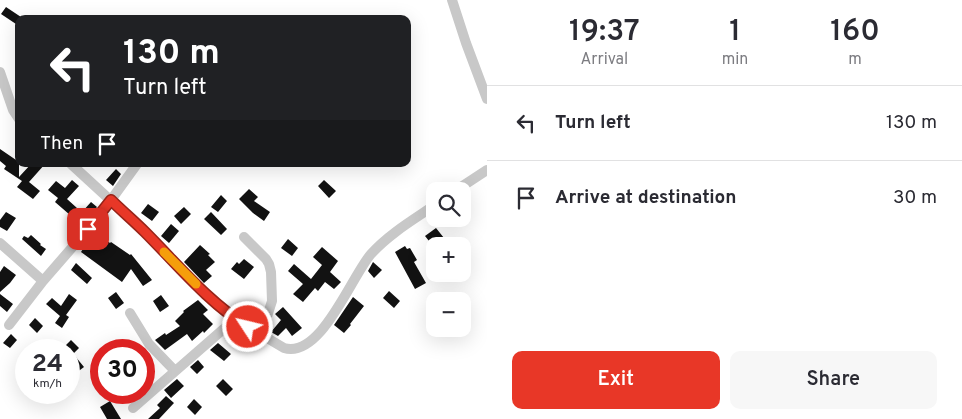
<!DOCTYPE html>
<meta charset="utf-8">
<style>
:root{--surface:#fff;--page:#f7f7f7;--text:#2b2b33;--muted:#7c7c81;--line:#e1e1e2;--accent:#e83727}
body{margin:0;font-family:Overpass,sans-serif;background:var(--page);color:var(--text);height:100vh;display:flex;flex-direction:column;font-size:19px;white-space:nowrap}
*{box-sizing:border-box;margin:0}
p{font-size:16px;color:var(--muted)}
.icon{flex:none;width:28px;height:28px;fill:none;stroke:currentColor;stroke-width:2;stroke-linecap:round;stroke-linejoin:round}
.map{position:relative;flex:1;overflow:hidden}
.panel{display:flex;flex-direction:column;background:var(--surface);width:475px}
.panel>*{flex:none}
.top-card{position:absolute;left:15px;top:15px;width:396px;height:152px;border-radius:10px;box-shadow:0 5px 20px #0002;background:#202124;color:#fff;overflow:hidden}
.tools{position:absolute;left:426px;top:182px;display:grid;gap:10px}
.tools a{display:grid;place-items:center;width:45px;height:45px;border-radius:10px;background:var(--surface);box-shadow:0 5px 20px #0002;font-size:25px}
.speed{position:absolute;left:15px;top:339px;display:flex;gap:10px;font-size:25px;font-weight:700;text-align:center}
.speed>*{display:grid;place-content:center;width:65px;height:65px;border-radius:50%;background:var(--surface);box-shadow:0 5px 20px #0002;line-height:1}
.speed small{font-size:12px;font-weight:400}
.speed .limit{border:8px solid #d22;background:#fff;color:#111}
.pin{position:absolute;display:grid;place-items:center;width:42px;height:42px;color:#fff;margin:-21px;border-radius:10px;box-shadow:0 2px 8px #0006}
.me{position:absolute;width:55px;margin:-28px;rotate:305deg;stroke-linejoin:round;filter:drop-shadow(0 0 4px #0008)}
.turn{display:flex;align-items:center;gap:18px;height:105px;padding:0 25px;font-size:22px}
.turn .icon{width:65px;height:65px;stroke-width:2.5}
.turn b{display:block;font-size:35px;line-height:42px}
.then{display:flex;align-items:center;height:48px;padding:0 25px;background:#0003;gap:10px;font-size:19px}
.eta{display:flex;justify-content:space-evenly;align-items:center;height:85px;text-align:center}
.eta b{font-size:30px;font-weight:600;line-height:35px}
.primary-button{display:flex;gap:10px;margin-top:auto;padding:10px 25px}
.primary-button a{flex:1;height:58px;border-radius:10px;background:var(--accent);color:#fff;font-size:20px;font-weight:600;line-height:58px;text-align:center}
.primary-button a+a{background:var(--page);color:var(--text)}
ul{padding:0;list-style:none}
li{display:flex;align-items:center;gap:15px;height:75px;padding:0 25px;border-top:1px solid var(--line)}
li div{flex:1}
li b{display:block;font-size:19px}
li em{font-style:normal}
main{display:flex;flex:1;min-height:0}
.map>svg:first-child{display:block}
</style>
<main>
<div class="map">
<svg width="487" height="419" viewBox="0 0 487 419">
<rect width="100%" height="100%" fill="#fff"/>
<path fill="#121212" d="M6,7L21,17L16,24L1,14Z
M0,149L19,162V177L31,164H45L29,182L40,191L33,199L17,187L22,181L4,169L6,166L0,161Z
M116,169L121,174L113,186L106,180Z
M72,180L79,186L67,199L77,208L70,215L55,202L58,198L48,190L56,181L65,188Z
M324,180L336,191L329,198L318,186Z
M249,189L258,197L254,201L270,212L264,221L253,213L239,199Z
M221,195L227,201L218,212L211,207Z
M91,202L97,207L88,217L82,212Z
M148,204L159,212L152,221L141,213Z
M184,207L191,214L181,224L174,216Z
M6,212L16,218L7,231L0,227V220Z
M211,212L227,229L221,235L204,219Z
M171,224L179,231L169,243L161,236Z
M436,228L448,243L444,246H433L425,236Z
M94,232L110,243L111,242L130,255L131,254L152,280L143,286L131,269L122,282L81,252L88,241H87Z
M31,235L41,244L40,245L46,249L41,256L22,239L24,236L28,238Z
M288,239L298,248L292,256L281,248Z
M200,245L210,254L208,255L215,262L206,270L212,276L204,283L184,262Z
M405,246L407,249L410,248L417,260L414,262L426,283L415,289L395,252Z
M322,247L338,261L330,272L341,282L334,289L325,282L318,291L315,288L303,302L293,294L303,284L288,271L294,264L311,279L322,265L313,257Z
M244,259L254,267L244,279L231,269L237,262L239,264Z
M373,262L382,270L374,278L368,271Z
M76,263L92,278L87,284L71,270Z
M4,266L16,275L10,283L0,292V272Z
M389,291L400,301L394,308L383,298Z
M116,292L124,303L116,309L108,298Z
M0,294L13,304L7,312L0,306Z
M69,294L77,300L66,315L69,317L62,328L55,323L60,316L46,304L52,298L61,306Z
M161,295L169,306L160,312L153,301Z
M353,297L364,306L350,324L351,325L344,333L334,325Z
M198,300L208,310L203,314L213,324L204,333L203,331L192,341L187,334L165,350L155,340L165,333L166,335L180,326L175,321L184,312L183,311Z
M283,307L302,328L292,336L286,328L278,336L271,332L281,320L275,314Z
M35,318L43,326L37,333L29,325Z
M11,334L17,340L10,348L3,343Z
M71,340L79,348L73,354L65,346Z
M218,343L231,354L224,361L210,350Z
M75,356L84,367L76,373L69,364V361Z
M198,360L204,367L197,374L190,367Z
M177,379L184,386L171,398L164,390Z
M223,379L233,389L226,396L216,386Z
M166,396L174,403L159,419H148L160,408L157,405Z
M194,399L202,407L195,415L187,407Z
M110,401L121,419H107L100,407Z"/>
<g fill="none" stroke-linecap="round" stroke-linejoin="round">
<path stroke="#c8c8c8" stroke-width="10" d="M452,0L466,43L487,99
M0,72L13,110L19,119
M71,164L145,232L180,268L217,305L235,319L284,348C321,359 351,277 371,254C389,234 413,220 435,205
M455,191L487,170
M244,237L266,259L269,264L271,272L272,301L261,335
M0,243L43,281
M130,313L149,344L175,371
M9,325L43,281L76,243L111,200L137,164
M133,408L235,319"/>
</g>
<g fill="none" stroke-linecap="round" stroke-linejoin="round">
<defs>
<path id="route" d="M88,229L111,200C122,211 134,221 145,232C178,265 208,302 248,327"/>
</defs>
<use href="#route" stroke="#972419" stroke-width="12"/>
<use href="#route" stroke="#e83727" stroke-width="9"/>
<path stroke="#f59e0b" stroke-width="9" d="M164,252L196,284"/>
</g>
</svg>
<div class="tools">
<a><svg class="icon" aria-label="search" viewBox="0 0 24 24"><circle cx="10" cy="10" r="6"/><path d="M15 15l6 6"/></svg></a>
<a>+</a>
<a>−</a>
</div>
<div class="speed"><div>24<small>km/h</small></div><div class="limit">30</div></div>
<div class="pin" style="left:88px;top:229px;background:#d93025"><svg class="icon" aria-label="arrive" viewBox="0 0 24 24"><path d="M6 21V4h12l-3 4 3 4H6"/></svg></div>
<svg class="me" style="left:248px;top:327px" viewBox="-20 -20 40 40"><circle r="17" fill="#e83727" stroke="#fff" stroke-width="3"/><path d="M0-11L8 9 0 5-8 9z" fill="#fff"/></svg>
<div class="top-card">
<div class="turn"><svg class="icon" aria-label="left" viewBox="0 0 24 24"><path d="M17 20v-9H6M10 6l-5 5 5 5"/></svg><div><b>130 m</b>Turn left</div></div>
<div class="then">Then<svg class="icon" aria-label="arrive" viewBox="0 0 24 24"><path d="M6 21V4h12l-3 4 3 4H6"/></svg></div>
</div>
</div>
<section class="panel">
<div class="eta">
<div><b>19:37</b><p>Arrival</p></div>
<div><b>1</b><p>min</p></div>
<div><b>160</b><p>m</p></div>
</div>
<ul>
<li><svg class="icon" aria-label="left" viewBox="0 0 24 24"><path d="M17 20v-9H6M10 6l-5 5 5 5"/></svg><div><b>Turn left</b></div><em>130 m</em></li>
<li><svg class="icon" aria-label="arrive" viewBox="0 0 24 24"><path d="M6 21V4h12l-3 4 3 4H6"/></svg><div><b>Arrive at destination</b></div><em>30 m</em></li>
</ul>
<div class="primary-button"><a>Exit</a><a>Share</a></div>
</section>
</main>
